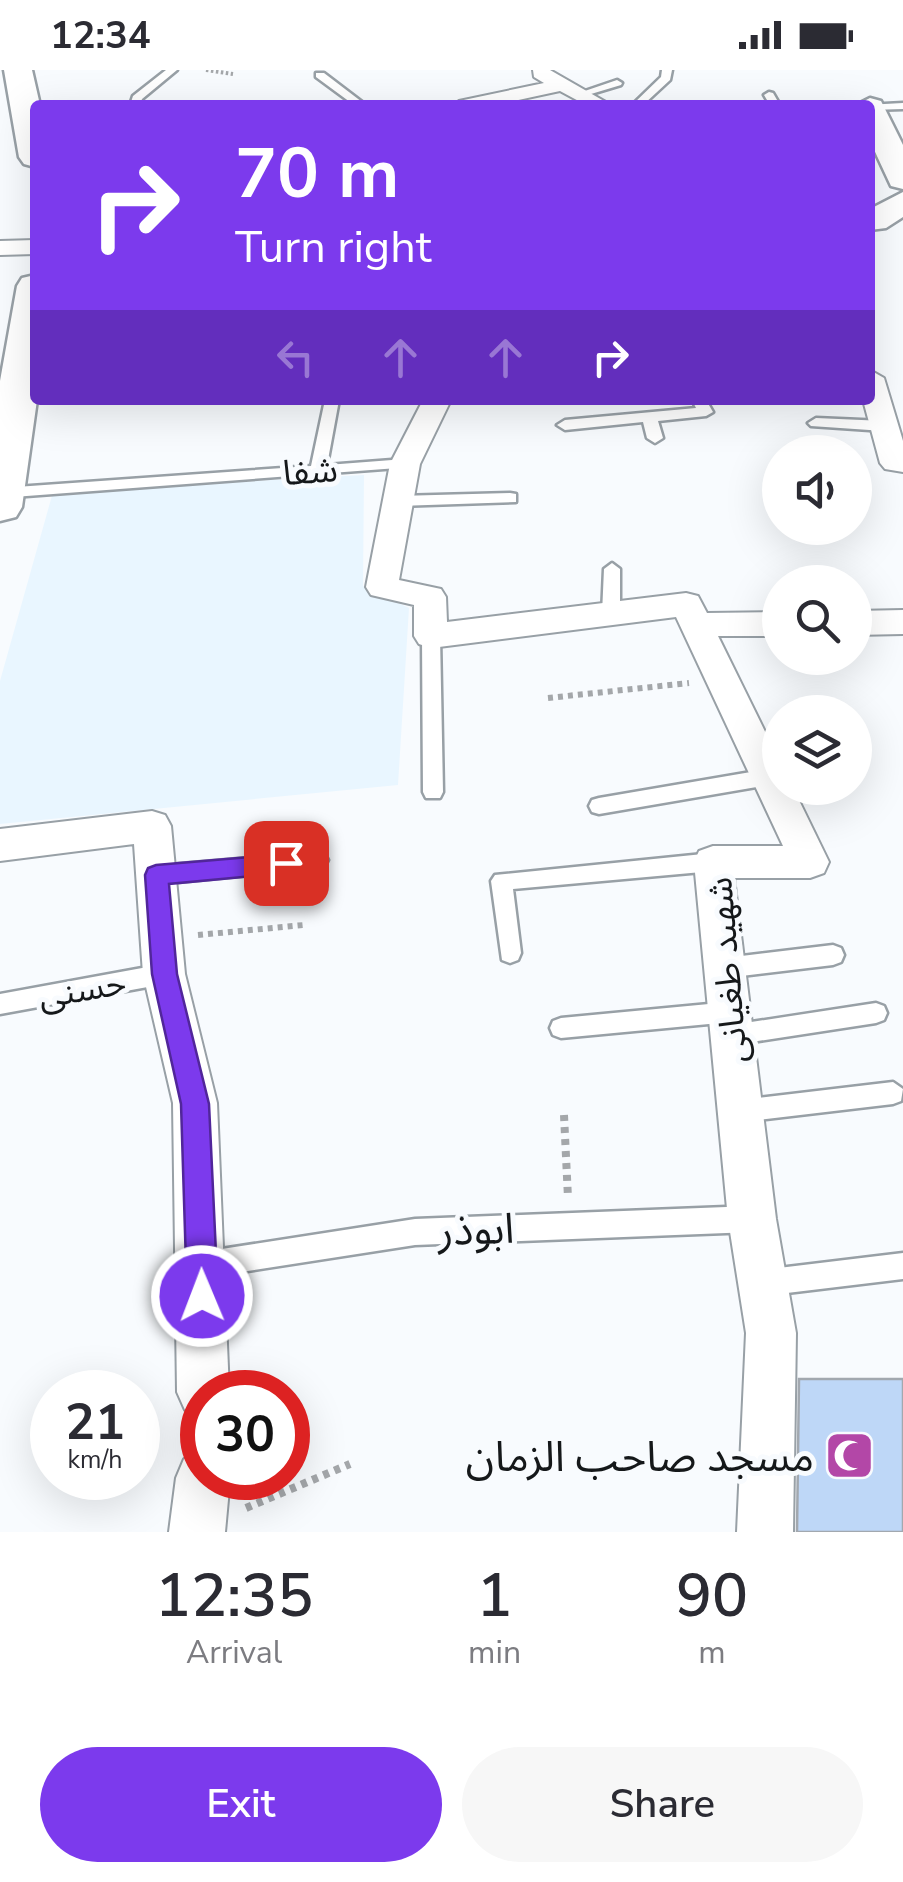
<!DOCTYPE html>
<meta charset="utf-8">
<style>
:root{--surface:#fff;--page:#f7f7f7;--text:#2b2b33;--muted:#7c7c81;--accent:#7c3aed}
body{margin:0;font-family:"Nunito Sans","Noto Sans Arabic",sans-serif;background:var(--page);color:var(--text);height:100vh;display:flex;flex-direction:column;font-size:38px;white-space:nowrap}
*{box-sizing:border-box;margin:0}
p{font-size:32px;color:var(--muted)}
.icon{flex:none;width:55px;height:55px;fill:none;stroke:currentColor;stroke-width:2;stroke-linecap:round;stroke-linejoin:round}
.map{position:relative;height:1462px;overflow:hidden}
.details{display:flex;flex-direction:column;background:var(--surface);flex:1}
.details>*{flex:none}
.banner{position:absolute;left:30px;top:30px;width:845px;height:305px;border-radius:10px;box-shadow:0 10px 40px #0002;background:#7c3aed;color:#fff;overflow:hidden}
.buttons{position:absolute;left:762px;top:365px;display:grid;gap:20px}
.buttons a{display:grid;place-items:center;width:110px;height:110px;border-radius:50%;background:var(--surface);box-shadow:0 10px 40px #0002;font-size:50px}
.speed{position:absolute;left:30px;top:1300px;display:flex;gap:20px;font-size:50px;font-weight:700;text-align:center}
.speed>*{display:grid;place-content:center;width:130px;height:130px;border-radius:50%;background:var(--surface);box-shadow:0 10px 40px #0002;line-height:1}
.speed small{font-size:25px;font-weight:400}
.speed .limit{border:15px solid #d22;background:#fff;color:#111}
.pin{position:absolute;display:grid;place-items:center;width:85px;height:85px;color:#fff;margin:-42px;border-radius:20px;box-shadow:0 5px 15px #0006}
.me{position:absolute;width:110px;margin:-55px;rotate:359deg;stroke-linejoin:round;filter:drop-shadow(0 0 8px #0008)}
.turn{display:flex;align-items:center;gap:35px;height:210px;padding:0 40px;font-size:45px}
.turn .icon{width:130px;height:130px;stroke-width:2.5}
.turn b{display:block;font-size:70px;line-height:85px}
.lanes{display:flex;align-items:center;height:95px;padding:0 40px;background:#0003;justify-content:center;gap:50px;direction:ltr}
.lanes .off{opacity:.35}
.eta{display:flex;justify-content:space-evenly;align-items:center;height:170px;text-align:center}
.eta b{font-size:60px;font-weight:600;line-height:70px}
.primary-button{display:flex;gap:20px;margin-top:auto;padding:20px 40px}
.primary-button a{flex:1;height:115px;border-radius:60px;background:var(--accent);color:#fff;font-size:40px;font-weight:600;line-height:115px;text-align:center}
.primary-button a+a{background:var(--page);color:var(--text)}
.status{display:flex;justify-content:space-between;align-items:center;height:70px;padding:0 50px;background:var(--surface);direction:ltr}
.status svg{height:28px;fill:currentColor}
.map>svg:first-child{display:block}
</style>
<div class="status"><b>12:34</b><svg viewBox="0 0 49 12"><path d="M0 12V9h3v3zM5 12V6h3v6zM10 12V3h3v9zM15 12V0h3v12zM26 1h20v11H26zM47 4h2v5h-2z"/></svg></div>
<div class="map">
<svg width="903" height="1462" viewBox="0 0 903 1462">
<rect width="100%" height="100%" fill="#f8fbfe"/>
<path fill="#e9f6ff" d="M364,405L363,516L409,538L398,715L0,754V611L53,422Z"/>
<path fill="#bed7f7" stroke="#a2a8af" stroke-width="2.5" d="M799,1309H903V1462H797Z"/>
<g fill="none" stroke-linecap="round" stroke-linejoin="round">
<defs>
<path id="lane" d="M166,0H177L142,29L140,35H130L133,26Z
M662,0H672L670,10L643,35H632L661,7Z
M316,3H324L366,35H354L316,7Z
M617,10L622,13L621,15L581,27L576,24Z
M769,22L773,23L780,35H770L764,25Z
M903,33V39L870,40V35H866Z
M325,330H339L327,395L405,389L413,394L411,397L0,428L2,418L311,396Z
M692,330H706L713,342L706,346L658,351L663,368L655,373L647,368L643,352L565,360L557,355L565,350L696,338Z
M816,348L884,351L892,356L884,361L811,356L808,353Z
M510,423L516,424V432L398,436L390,431L398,426Z
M612,493L620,499V544L611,550L602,544L604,499Z
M431,560L440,566L443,722L440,728H426L423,722L422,566Z
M768,699L778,707L768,715L599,744L592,742L589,736L592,730L599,728Z
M318,782L325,784L328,790L325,796L318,798L157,814L150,811L147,805L150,799L157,796Z
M713,783L720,786L723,792L720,798L713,801L513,819L521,883L518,890L510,893L502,890L491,811L495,805Z
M833,875L841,878L844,885L841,892L833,895L725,908L717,905L714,898L717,891L725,888Z
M164,894L172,897L175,904L172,911L164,914L0,944V924Z
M730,932L738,935L741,942L738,949L730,952L561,968L553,965L550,958L553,951L561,948Z
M876,933L884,936L887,943L884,950L876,953L732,975L724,972L720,965L724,958L732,955Z
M893,1012L903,1019L901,1031L893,1034L741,1052L733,1049L729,1041L733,1033L741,1030Z
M752,1136L761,1140L765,1149L761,1158L752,1162L415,1175L202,1208L193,1204L189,1195L193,1186L202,1182L415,1149Z
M903,1183V1209L762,1226L753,1222L749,1213L753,1204L762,1200Z"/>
<path id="street" d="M533,0H550L611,35H586L560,21L495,35H456L459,31L544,13L534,7Z
M35,170V184L0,185V171Z
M870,300L884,308L903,371V402L885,399L880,393L863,330H870Z
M423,330H451L420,394L399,510L441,519L446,527L447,552L686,523L698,526L707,543L780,542V566H718L780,692V718H793L829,792L824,803L810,808H734L776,1149L796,1263L793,1462H737L746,1263L728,1149L694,792L699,781L713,776H783L676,547L431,578L419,574L414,566V535L371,525L366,517L390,394Z
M903,540V564L855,565V541Z
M152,741L165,745L171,756L185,904L217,1033L229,1322H202V1348L185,1340L177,1322L173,1033L143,904L134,774L0,791V759Z
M202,1381V1408H230L225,1462H169L176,1408L184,1389Z"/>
<path id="secondary" d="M4,0H32L40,35H35V97L24,94L19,87Z
M870,28L881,31L903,75V119L891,116L870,71V35H856Z
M903,122V147L886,158L870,160V139Z
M35,205L37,330L22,437L16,447L0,451V311L17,216L22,208Z"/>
</defs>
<use href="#lane" stroke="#98a0a6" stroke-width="5"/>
<use href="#street" stroke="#98a0a6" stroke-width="4"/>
<use href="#secondary" stroke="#98a0a6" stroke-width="5"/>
<path stroke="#a4a7aa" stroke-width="4" stroke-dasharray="2.5 2.5" stroke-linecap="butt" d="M206,0L233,4"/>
<path stroke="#a4a7aa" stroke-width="6" stroke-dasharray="5 5" stroke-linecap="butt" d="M548,628L689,613
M198,865L304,855"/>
<path stroke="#a4a7aa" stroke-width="8" stroke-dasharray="6 6" stroke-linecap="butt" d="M564,1045L568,1128
M246,1438L350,1394"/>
<use href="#lane" fill="#fff" fill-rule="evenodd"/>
<use href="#street" fill="#fff" fill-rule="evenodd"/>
<use href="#secondary" fill="#fff" fill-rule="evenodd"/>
</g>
<path fill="#7c3aed" stroke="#51269a" stroke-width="2.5" d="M286,784L294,786L298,793L294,800L286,803L169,814L177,904L209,1034L218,1226L213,1237L202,1242L192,1237L187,1226L181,1034L152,904L145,805L148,798L156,795Z"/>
<defs>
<symbol id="mosque-square" viewBox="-11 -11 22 22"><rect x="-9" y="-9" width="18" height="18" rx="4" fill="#b347a7" stroke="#f8fbfe"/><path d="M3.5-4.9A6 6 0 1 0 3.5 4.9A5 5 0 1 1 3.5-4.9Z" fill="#fff"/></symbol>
</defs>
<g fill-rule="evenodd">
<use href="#mosque-square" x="822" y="1358" width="55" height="55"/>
</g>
<g text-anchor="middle" stroke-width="10" stroke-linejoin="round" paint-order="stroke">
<g font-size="35" fill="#15181a" stroke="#f8fbfe">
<text transform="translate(310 401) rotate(-4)" y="12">شفا</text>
<text transform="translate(727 900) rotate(-95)" y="12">شهید طغیانی</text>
<text transform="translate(82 919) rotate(-10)" y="12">حسنی</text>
</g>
<g font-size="42" fill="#15181a" stroke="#f8fbfe">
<text transform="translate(476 1159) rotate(-2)" y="15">ابوذر</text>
</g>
<g font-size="42" fill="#15181a" stroke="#f8fbfe" text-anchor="end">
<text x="814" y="1401">مسجد صاحب الزمان</text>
</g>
</g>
</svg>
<div class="buttons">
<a><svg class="icon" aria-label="sound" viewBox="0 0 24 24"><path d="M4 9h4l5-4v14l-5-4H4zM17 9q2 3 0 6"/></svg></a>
<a><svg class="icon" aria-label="search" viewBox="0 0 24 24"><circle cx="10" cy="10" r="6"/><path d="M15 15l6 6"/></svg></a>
<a><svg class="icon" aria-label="layers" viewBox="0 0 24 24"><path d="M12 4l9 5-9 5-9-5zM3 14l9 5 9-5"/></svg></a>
</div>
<div class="speed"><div>21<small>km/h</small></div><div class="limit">30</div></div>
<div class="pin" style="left:286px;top:793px;background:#d93025"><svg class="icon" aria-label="arrive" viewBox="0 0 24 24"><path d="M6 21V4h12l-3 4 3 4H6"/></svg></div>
<svg class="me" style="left:202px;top:1226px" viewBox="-20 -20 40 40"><circle r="17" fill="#7c3aed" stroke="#fff" stroke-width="3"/><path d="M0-11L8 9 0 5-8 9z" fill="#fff"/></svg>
<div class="banner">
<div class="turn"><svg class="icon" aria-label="right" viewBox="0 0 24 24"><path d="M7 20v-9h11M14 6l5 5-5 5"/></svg><div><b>70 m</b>Turn right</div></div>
<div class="lanes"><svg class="icon off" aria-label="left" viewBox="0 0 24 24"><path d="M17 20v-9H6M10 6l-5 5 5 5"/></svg><svg class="icon off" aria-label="ahead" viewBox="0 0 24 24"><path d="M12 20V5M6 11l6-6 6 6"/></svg><svg class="icon off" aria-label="ahead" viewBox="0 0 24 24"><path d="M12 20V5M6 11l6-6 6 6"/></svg><svg class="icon" aria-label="right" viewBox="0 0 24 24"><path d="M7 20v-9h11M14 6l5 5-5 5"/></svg></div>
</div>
</div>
<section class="details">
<div class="eta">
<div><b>12:35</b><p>Arrival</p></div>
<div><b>1</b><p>min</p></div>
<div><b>90</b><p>m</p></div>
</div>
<div class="primary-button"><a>Exit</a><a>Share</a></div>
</section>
